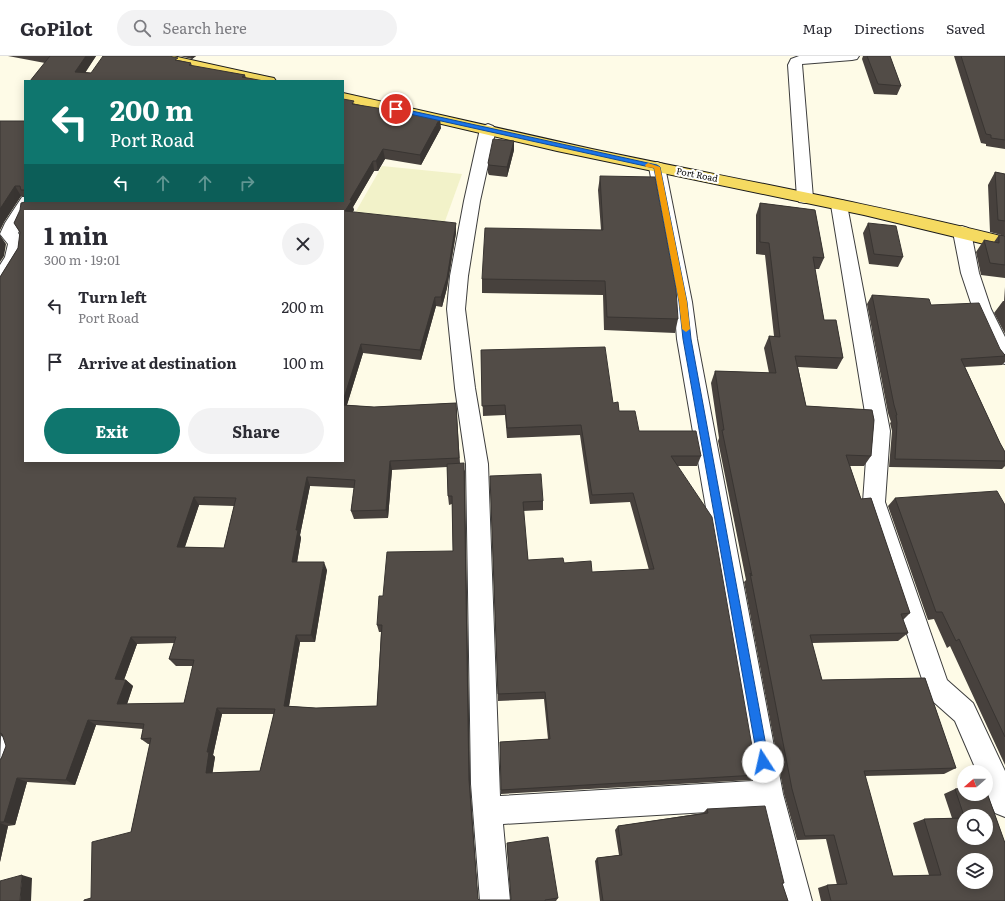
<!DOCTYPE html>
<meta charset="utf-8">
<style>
:root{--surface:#fff;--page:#f2f2f3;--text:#2b2b33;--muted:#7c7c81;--line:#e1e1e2;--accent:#0f766e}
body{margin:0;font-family:Literata,serif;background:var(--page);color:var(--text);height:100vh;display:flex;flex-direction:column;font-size:15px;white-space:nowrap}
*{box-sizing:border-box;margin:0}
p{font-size:13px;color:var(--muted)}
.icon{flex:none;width:22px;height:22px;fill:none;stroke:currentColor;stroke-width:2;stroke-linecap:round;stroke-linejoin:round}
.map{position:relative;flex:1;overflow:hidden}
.sheet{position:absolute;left:24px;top:154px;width:320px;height:252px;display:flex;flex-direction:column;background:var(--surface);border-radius:0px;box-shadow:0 2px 10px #0003}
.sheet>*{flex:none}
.banner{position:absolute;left:24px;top:24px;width:320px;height:122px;border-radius:0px;box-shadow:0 2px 10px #0003;background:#0f766e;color:#fff;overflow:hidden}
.needle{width:26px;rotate:250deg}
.controls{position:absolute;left:957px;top:709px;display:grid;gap:8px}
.controls a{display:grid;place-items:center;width:36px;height:36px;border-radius:50%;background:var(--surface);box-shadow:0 2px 10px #0003;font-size:20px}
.pin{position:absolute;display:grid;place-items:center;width:34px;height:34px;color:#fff;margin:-17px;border:2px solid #fff;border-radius:50%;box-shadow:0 1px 4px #0007}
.me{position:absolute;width:44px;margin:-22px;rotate:350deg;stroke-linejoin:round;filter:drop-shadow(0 0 3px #0008)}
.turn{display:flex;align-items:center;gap:14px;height:84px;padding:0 20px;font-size:18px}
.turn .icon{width:52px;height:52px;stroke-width:2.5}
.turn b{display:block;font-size:28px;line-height:34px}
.lanes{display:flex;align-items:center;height:38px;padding:0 20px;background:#0003;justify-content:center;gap:20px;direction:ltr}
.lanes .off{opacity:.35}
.round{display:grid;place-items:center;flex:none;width:42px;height:42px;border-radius:21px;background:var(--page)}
.head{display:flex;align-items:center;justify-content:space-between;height:68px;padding:0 20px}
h1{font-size:24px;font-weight:700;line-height:30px}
.primary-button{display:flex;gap:8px;margin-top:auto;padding:8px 20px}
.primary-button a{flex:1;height:46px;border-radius:24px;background:var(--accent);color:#fff;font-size:16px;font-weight:700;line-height:46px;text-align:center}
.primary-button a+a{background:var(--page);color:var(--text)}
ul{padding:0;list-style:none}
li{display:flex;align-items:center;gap:12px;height:56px;padding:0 20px}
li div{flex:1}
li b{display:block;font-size:15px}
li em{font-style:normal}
header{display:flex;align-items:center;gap:24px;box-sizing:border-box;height:56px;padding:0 20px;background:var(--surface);border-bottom:1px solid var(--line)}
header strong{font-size:19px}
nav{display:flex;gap:22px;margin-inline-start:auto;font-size:14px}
.search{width:280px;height:36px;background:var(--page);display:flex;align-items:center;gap:10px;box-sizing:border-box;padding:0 14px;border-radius:22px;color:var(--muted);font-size:15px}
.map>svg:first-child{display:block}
</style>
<header>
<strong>GoPilot</strong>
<div class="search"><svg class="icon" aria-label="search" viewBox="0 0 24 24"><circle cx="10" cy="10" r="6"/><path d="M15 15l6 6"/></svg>Search here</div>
<nav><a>Map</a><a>Directions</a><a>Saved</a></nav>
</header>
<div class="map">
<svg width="1005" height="845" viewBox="0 0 1005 845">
<rect width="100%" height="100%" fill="#fefbe7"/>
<path fill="#f2f2c9" d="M382,110L462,118L444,168L355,157Z"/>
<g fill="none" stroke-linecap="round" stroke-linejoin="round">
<defs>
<path id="minor" d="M799,0H859L857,3L852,4L802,8L813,142L811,146L805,147L799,146L797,142L788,9L791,3Z
M488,68L493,70L496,73L480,145L468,220L465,253L475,332L488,408L500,740L753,725L677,283L674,246L649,111L651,108L657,106L663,108L665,111L692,246L697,283L783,738L812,845H782L759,753L503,768L510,845H480L471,728L466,408L455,332L447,253L450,220L464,145L480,73L483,70Z
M22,141H25V145H36L30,155H25V163L18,177L25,186L23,201L6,230L0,232V209L5,201L8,188L0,178L5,167Z
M839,144L845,145L847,149L890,375L885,446L947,624L973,647L1005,715V761L995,757L986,737V716H977L955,665L928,641L863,446L868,375L831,149L833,145Z
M962,170L968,172L971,176L979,217L991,253L1005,281V308L998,306L995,301L973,253L961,217L953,176L956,172Z
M1,680L11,684L15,694L10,707L0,711Z"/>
<path id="major" d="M147,0H173L269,21L274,22L276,25H249L154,4L149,3Z
M343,37C426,55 509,75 592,93C730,122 868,147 1005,181V193L864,159L557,95L343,45Z"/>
</defs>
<use href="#minor" stroke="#3d3d3d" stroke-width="2"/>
<use href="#major" stroke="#1b1b1b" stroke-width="2"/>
<use href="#minor" fill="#fff" fill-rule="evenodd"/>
<use href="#major" fill="#f5da61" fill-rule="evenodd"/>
</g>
<path fill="#47413d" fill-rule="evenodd" d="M8,0H96L85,16L91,17L178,4L191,7L192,10L245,19L246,22L30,25L45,7Z
M180,0H196L192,3Z
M863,0H890L901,30L897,39L874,38L862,3Z
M954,0H1005V93L986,90V88L981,87Z
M354,48L441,72L421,109L385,103L378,115H374L353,151L354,154L352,156L456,177L447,232L442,251L436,250L421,304L363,297L347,349L374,351L456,347L460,407L465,415L470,728L478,843L479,844H511L507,787L558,842L556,845H84L91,842L131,776L150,688H148L141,683L143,673L96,669L75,729L27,726L15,769L8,770L0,806V703H1L6,690L3,679H2L0,680V221L18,192L20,177L14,167L25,146ZM447,411L448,440L449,449L452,448L453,495L383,540L377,569L379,576H381L377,650L316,652L289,650L300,586H315L327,514L297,506L301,482L300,479L310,430L354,432L351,455L354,463L388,462L392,414ZM199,449L234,450L224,492L185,491ZM174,587L169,603L176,610H193L184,647L127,648L133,630L126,624H124L137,588ZM222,658H274L260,715L212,717L215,701L213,699Z
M0,65H25V141L24,140H21L4,166L0,174Z
M514,85V94L507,121L489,119L488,117V107Z
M995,116L1005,118V180L990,176L988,129Z
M600,120L678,263L675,277L604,274L603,239L482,237V223L601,174L598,134Z
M760,147L815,154L824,202L819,213H815L824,264H836L843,302L837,313L798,311L806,350L872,354L874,364L871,400L864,410H850L861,443L871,442L910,557L903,564L908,577L898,585L812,587L822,624L925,622L956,712L944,718L865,720L893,820L929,819L913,767L924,763L952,762L944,738L955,733L964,732V738H986V734L1005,787V845H821L818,832L827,829H837L826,783L797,784L784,738L744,526L746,524L718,385L719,382L711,327L715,315L769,317L764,292L769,280H774L765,199L756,198V159ZM964,760H986V782H964ZM964,804H986V826H964Z
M868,167L903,201L898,211L869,208L863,177Z
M999,179L1005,180V222L981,219L976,196L984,184L994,186Z
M1005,231V278L994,257L1003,245H1004Z
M872,239L931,249L1000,293L1004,298L1005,299V306L1002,309L965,311L1000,387L1005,396V410L1002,413L889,411L892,375L890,367L891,366L888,357L867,248Z
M481,294L613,347L619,355L639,375L701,400L697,410H677L757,719L751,724L501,738L500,686L548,683L544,643L498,645L490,420L543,445V454L523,455L528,504L564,507L592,516L649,514L630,446L590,448L580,379L507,382L505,359L483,360Z
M895,442L1005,449V709L950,590L947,592L934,563L928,564L888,450Z
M707,753L784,827L782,828L788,845H600L595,805L597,802L619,799L615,774L618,770L703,757Z"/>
<path fill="#393532" d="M86,0H96L80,25L75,16Z
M191,0H196L192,3Z
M440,62L441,72L421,109L420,99Z
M514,85V94L507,121V111Z
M383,93L385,103L378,115L376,105Z
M373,105L374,115L353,151L354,154L347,165L345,155L350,144Z
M15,130L21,140L4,166L0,174V153Z
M456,167V177L447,232L442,251L441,241Z
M0,179L6,188L4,200L0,206Z
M435,241L436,250L421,304L420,294Z
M361,288L363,297L344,358L343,353V345Z
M390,405L392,414L388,462L386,454Z
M464,407L470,728L478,845L469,724Z
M307,421L310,430L300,479L301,482L296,513L292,506L296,474Z
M194,441L199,449L182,499L177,491Z
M324,506L327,514L315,586L311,579Z
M296,579L300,586L288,656L284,650Z
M131,581L137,588L122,629L115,623Z
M126,624L133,630L125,654L117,648Z
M217,652L222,658L213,699L215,701L212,721L206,717L207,696Z
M88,664L96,669L75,729L66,724Z
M17,722L27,726L15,769L4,766Z
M0,767L8,770L0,806Z
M22,819L32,822L31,845H20Z"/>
<path fill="#524c47" stroke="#393532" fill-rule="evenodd" d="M50,0H86L75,16L91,17L103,0H169L178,2L175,4L191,7L189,9L245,19L242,21L264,25H30Z
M867,0H890L901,30L878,28Z
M961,0H1005V84L991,82V79L986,78Z
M343,43L354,45L352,48L440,62L420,99L383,93L376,105H373L350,144H352L345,155L456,167L447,222L441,241H435L420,294L361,288L343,345V155H25V405H343V349L374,351L456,347L459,402L390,405L386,454L351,455L355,424L307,421L296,474H298L292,506H324L311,579H296L284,650L316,652L377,650L382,569H377L379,540H383L387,496L453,495L452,440H448L447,408L464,407L469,724L478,843L479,844H511L507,787L548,781L558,842L545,844V845H84V844L91,842L92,786L131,776L151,682L141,683L144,668L88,664L66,724L17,722L4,766H0V703H1L6,690L2,678L0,677V221L18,192L20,176L14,167L20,154L21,147L25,146L26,145H343ZM194,441L236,442L224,492L177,491ZM131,581H176L169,603L194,604L184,647L117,648L126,624L115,623ZM217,652L275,653L260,715L206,717L209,696H207Z
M0,65H25V134H21L20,130H15L0,153Z
M493,83L514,85L507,111L489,109L488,107Z
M995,116L1005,118V165L998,164Z
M600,120L655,121L676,233L678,263L607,261L605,225L482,223L485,172L603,174Z
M760,147L815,154L824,202L813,201L824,264H836L843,302L795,300L806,350L872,354L874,364L871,400L846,399L861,443L871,442L910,557L901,558L908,577L810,579L822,624L925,622L956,712L864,715L893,820L941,819L924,763L964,762V782H986V760H964L955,733L964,732V738H986V734L1005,787V845H831L827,829L847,828L834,779L805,780L792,733L750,517L752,520L722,374H724L715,315L776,317L769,280L780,281L769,187L760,186ZM964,804H986V826H964Z
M868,167L896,170L903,201L874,198Z
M999,179L1005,180V209L990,207L984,184L999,187Z
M872,239L929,243L931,249L979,247L1000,293L1004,298L1005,299V300L961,303L1000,387L1005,396V405L895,403L897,367L896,359H897L894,349Z
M605,291L613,347L618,346L619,355H635L639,375H696L701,400H671L712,461L757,719L501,734L500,686L550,683L545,636L498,638L490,420L541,418L543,445L523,446L528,504L563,502L564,507L591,505L592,516L654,513L633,437L592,439L581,369L507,372L505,349L482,350L481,294Z
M997,435L1005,449V681L959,583L956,585L942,556H936L895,442Z
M765,750L784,827H782L788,845H603L597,802L622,799L618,770L708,757L707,753Z
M22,819L20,845H0V825Z"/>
<path fill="#1a73e8" stroke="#114b97" d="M394,51L657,109L660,111L687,246L691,283L769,706L767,710L763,712L759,710L758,706L683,283L679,246L654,112L396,55L394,54Z"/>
<path fill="#f59e0b" d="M648,107L660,111L687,246L690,273L686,276L682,273L679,246L654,112L646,111L645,109Z"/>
<g text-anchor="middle" stroke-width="4" stroke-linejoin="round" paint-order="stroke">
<g font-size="9" fill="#0a0a0a" stroke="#fff">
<text transform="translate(697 119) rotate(11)" y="3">Port Road</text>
</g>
</g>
</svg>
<div class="controls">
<a><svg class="needle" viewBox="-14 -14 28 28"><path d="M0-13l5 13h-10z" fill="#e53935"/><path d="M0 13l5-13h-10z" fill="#7c7c81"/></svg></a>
<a><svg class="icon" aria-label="search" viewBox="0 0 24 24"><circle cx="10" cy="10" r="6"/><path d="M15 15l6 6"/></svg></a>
<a><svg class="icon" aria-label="layers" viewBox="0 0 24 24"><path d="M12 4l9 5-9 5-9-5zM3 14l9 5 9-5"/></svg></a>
</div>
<div class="pin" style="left:396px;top:53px;background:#d93025"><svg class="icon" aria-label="arrive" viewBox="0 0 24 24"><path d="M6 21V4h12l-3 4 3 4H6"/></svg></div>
<svg class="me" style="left:763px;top:706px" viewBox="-20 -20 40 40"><circle r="19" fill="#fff"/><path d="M0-13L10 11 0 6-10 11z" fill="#1a73e8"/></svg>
<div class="banner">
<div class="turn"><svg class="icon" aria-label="left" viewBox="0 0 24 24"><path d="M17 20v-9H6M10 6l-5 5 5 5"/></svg><div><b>200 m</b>Port Road</div></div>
<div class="lanes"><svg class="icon" aria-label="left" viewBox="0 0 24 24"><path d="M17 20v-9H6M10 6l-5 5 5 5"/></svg><svg class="icon off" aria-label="ahead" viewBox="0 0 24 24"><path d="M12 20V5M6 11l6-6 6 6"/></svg><svg class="icon off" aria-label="ahead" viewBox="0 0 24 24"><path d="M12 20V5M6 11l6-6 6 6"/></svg><svg class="icon off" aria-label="right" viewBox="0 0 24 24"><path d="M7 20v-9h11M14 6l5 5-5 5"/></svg></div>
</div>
<section class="sheet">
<div class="head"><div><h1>1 min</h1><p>300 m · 19:01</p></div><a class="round"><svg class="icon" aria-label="close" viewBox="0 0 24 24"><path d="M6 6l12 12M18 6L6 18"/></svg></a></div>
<ul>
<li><svg class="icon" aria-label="left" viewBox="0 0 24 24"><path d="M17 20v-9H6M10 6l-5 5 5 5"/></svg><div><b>Turn left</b><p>Port Road</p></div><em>200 m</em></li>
<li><svg class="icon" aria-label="arrive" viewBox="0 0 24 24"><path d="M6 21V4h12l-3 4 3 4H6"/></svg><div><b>Arrive at destination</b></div><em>100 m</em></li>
</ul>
<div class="primary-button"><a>Exit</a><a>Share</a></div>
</section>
</div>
